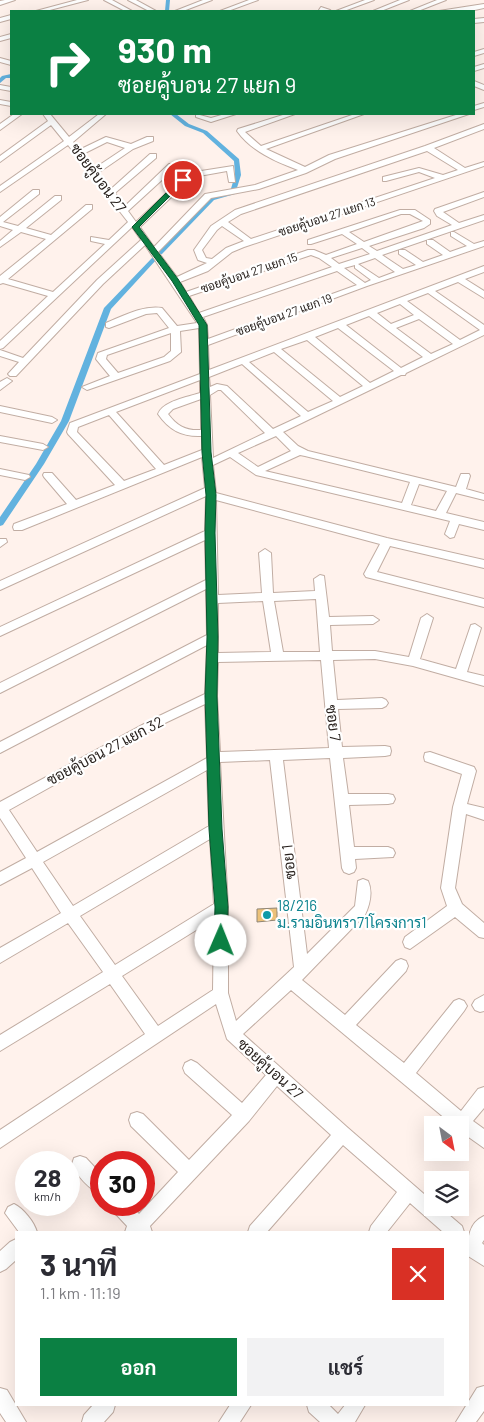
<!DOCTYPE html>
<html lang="th">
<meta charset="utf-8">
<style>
:root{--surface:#fff;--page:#f2f2f3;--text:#2b2b33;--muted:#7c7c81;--accent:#0b8043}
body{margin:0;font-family:Barlow,Sarabun,sans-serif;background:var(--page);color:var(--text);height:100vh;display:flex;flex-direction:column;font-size:19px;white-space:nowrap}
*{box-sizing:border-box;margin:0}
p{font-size:16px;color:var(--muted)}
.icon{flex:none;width:28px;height:28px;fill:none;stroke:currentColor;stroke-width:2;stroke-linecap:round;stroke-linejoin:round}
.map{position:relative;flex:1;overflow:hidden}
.sheet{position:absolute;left:15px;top:1231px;width:454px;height:175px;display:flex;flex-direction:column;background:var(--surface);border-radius:0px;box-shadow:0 5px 20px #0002}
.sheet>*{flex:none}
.hud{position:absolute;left:10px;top:10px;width:465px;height:105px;border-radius:0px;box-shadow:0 5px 20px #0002;background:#0b8043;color:#fff;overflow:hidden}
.needle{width:32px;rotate:148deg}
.buttons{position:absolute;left:424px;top:1116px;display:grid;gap:10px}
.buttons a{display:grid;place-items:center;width:45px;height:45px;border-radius:0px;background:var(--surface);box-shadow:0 5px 20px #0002;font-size:25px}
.speed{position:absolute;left:15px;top:1151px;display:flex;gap:10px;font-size:25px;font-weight:700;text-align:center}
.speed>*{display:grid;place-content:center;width:65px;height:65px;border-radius:50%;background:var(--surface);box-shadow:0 5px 20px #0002;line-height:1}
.speed small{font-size:12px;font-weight:400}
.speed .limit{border:8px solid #d22;background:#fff;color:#111}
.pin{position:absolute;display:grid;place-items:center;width:42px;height:42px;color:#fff;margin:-21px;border:2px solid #fff;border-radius:50%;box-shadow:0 1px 5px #0007}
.me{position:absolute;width:55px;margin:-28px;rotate:1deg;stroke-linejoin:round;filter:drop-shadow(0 0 4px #0008)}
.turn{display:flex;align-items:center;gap:18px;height:105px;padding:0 25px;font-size:22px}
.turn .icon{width:65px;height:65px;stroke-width:2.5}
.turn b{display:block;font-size:35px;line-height:42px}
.round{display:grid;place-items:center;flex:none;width:52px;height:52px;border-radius:0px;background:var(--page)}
.head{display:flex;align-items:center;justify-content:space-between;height:85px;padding:0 25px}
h1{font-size:30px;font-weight:700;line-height:38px}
.primary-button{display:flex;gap:10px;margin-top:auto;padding:10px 25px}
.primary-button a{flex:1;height:58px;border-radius:0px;background:var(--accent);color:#fff;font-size:20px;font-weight:700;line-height:58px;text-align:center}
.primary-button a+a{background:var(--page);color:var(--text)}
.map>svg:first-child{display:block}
</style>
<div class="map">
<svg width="484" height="1422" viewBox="0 0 484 1422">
<rect width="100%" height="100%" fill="#fff2ec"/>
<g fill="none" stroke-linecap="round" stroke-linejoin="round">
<path fill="#62b2df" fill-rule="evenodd" d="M166,0H170L169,11H165Z
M11,74V78H6L0,83V78L2,76Z
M170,114H176L189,124L207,131L239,159L241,175L235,194L214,200L162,254L160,255L157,253L158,252L210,198L230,192L235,175L234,161L203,133L185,126Z
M152,258L157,259L111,309L69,421L44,464L3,525L0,526V517L36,464L61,421L104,308Z"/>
</g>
<path fill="#ecc179" stroke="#908676" d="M277,908V920L257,922V909Z"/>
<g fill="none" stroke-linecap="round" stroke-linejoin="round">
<defs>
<path id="minor" d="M5,0H15L0,5V1Z
M77,0H88L46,11H36Z
M104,0H112L132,11H125Z
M128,0H136L156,11H149Z
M203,0H212L183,11H175Z
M249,0H258L228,11H220Z
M365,0H374L344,11H336Z
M400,0H409L381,11H373Z
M437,0H446L418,11H410Z
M484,4V8L470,11H439Z
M321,7L330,10L331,11L319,10Z
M11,15V19L0,22V18Z
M484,18V22L474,23V19Z
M11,34V38L0,41V37Z
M484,49V53L474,56V52Z
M0,58L11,61V65L0,62Z
M484,64V68L474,71V67Z
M474,81L484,85V90L474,86Z
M0,85L11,87V91L0,89Z
M0,100L11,102V106L0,104Z
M484,103V107L474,110V106Z
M14,114H22L0,130V124Z
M43,114H50L69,137L99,114H106L73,142L79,150L106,137L131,144L147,137H153V141L133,149L98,173L111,189L150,154H156V158L115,193L125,206L169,164H175V168L128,211L136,222L179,181L182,174L233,166L235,182H229L227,171L188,178L185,184L140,227L154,247L205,194L255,185L298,170C276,162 251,151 237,131L238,129L286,114H295L245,132L261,146L355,114H364L266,149L305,167L329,155L459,114H469L335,159L306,173L259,189L211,198L158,252L177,277L207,263L198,260L194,250L211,226L235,210L425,146L484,124V129L434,148L465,168L484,162V166L244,247L232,252L208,271L180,282L186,292L308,250H314L326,255L357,244L342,234L311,244H308V240L400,210H415L430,220V224L424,228L369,246L377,251L452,225L437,216L434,211L435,209L484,192V197L443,212L459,223L484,215V220L382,255L403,269L416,265L399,254V250H405L423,262L443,255L427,244V240H433L450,252L467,246L451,236V232H454L474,244L484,241V246L367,286L208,345L209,370L484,266V272L465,279L484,291V298L458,282L435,291L484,325V335L406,373L405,375H401L283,432L298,446L308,451L452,486L456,487L461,474H469L470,476L466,489L484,494V500L456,493L446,513L484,522V530L459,524L454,537L450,538L445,534L450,521L256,475L230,457L213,465L216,493L387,538L484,560V568L390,546L377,572L484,599V607L366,577L364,574L380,544L216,500L218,595L262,593L259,553L265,549L271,553L273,593L315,591L314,579L320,575L324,576L329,617L373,616L379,620L373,624L330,625L332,651H375L409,657L421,618L427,614L433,618L420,659L456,669L471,625L475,624L481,628L467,672L484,676V686L413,666L375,659L333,660L337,700L382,698L386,700L388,703L386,706L382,708L338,709L342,747L385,746L390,747L391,751L390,755L385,756L343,758L348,794H388L393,795L395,799L393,803L388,804L349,805L354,847H388L393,849L395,853L393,857L355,859L356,868L354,872L349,874L344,872L342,868L330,758L283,760L307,954L355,906L358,881L363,879L368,881C373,892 370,904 365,915L302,980L345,1015L396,961L401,959L406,961L408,966L406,971L356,1025L404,1063L454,1001L459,999L464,1001L467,1006L464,1011L416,1073L461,1111L478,1089L484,1087V1108L473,1121L484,1129V1148L460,1131V1125H453L291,990L243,1034L348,1128L432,1201V1208H441L462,1226L464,1232H443L410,1203L387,1232H369L371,1226L397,1192L343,1145L267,1232H248L250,1226L331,1135L277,1086L249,1121L150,1226L152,1232H125L127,1226L113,1211L111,1205H131L139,1214L178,1172L131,1126L129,1120L131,1114L137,1112L143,1114L189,1160L232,1115L185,1073L183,1068L185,1063L191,1060L197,1063L242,1103L266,1075L227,1039L216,1004L0,1148V1130L145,1034L110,984L0,1051V1035L103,972L68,923L0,963V948L61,913L32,868L0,885V872L26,858L0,818V802L157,717L205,694L207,645L0,753V742L207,635L206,589L0,693V683L206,580L205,540L0,636V627L205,531L206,496L0,590V581L205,488L202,457L22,530H14L13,527L14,524L67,504L44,477L43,475L44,473H52L76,500L115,485L68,434L67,432L70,423L200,374L199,328L180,331L181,352L170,361L90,389L87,390L82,387L110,376L96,359L98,353L169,328L157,313L146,314L109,328L106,327V323C123,316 143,305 162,308L177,326L197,323L145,245L103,284L16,376H10L8,374L19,362L0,356V350L23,358L97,280L141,240L132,227L3,348L0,349V341L48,296L3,283L0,284V276L46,239L21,232L0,247V241L13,230L0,226V217L33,190H39V194L3,222L18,226L55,196H61V200L26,228L51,235L86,205H92V209L8,279L53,292L105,244L91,241V237L109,240L128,222L68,145L0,192V186L64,141L51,125L0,162V156L48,121ZM107,142L125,148L95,168L83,154ZM427,151L458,170L443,175L419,168L383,177V181H386L419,172L435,178L251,239L228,222L241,214ZM401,214H410L423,221L364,242L349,232ZM222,226L244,241L226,248L212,259L206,258L202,250L217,230ZM362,248L370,254L339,264L331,258ZM311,255L319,258L332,267L199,313L189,296ZM375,258L395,272L379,278L358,264ZM355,265V268L371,280L365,283L344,268ZM337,271L357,285L208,339L207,325L203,317ZM428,293L480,330L460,340L407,301ZM400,304L414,315L391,324L377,313ZM369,316L423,357L401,368L346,325ZM419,319L453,344L431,354L396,328ZM338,328L394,371L370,383L315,337ZM171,333V351L164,357L118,373L106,359L107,355ZM307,340L363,386L340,397L281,349ZM274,352L333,401L308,412L249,362ZM242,364L301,416L273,429L227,386L217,384L210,387L209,377ZM200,380V393C188,397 163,401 158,414C169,430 182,437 202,436V450L164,465L116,412ZM218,390H221L265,433L213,458L210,395ZM201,399V430C186,431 177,426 168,414L173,409ZM109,415L156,469L124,481L77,432L78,427ZM276,436L291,451L258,467L238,453ZM300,455L305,456L410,482L402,503L265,471ZM419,484L447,491L436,511L411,505ZM316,599L320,652H283L274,601ZM263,601L271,652L218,653V603ZM321,660L329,748L220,752L217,696L218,662ZM205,704L207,758L37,852L9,810L165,723ZM270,760L294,967L236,1021L228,993V907L220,762ZM207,770L209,826L73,906L43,862ZM210,839L214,904L115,965L80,916ZM214,919L213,990L158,1026L122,976Z
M196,114L211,118L225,114H236L211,122L196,117Z
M7,378L12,381L0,390V382Z
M0,406L52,417L57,420L52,423L0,412Z
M0,436L43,444L48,447L43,450L0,442Z
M0,469L29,475L30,477L25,480L0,475Z
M0,539H6L7,542L0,547Z
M430,752L474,767L476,771L467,804L484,808V820L466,814L455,888L462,904L484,923V938L479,937L455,917L410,949L405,947L403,942L405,937L447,906L441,888L453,807L462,774L425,761L424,757L425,753Z
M484,995V1011L480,1012L475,1010L472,1005L475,1000Z
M80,1156L86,1158L101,1174V1194C90,1190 76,1175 72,1164L74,1158Z
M14,1204C24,1209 34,1222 37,1232H19L5,1213L8,1207Z
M484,1216V1240L482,1243L484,1245V1266L468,1256C468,1241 467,1224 484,1216Z
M16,1239V1260L6,1269L0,1272V1251L10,1242Z
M484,1386V1411L476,1422H456L477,1388Z
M0,1388L7,1390L26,1422H6L0,1413Z
M93,1405H115L113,1412L104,1422H82L84,1415Z
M230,1405H251L240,1422H219Z
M307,1405H329L338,1414L345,1405H365L355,1422H320L309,1412Z"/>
</defs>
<use href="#minor" stroke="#c1ada3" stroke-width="2"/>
<use href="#minor" fill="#fff" fill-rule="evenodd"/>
</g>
<path fill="#0b8043" stroke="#07532c" d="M181,178L186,180L139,227L178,279L207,325L211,452L216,495L215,533L218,637L217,696L222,829L228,907L227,941L225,945L221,947L216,945L214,941L215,907L209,829L205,696L207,637L205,533L206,495L202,452L199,325L172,281L132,227Z"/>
<circle fill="#0f9aa8" stroke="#fff" stroke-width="2" cx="267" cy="915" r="5"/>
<g text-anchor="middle" stroke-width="4.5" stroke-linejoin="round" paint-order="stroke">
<g font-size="12" fill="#251e1a" stroke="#fff">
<text transform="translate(327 217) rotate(-18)" y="4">ซอยคู้บอน 27 แยก 13</text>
<text transform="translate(249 273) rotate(-19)" y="4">ซอยคู้บอน 27 แยก 15</text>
<text transform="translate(284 315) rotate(-20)" y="4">ซอยคู้บอน 27 แยก 19</text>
</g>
<g font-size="15" fill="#251e1a" stroke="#fff">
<text transform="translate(98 178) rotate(53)" y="5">ซอยคู้บอน 27</text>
<text transform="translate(333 723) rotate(83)" y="5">ซอย 7</text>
<text transform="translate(105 751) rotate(-28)" y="5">ซอยคู้บอน 27 แยก 32</text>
<text transform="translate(289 862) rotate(-96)" y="5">ซอย 1</text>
<text transform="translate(270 1069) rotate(42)" y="5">ซอยคู้บอน 27</text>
</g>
<g font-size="15" fill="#0d838f" stroke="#fff" text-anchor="start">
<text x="277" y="911">18/216<tspan x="277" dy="17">ม.รามอินทรา71โครงการ1</tspan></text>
</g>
</g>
</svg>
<div class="buttons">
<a><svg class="needle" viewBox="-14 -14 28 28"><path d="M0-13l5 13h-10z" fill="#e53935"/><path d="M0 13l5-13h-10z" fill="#7c7c81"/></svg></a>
<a><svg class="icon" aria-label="layers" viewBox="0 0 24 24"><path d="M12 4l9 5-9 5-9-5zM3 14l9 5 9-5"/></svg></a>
</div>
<div class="speed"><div>28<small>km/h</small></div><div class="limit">30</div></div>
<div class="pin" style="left:183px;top:180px;background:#d93025"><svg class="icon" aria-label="arrive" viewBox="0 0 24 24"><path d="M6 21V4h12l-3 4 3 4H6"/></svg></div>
<svg class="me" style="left:221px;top:941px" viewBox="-20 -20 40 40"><circle r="19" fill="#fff"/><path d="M0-13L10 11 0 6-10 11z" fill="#0b8043"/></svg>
<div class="hud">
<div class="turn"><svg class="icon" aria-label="right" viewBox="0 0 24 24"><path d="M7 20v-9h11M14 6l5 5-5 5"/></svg><div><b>930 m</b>ซอยคู้บอน 27 แยก 9</div></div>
</div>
<section class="sheet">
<div class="head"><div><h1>3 นาที</h1><p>1.1 km · 11:19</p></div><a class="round" style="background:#d93025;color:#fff"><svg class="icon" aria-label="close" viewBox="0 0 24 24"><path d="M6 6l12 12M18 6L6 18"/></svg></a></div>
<div class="primary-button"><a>ออก</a><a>แชร์</a></div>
</section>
</div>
